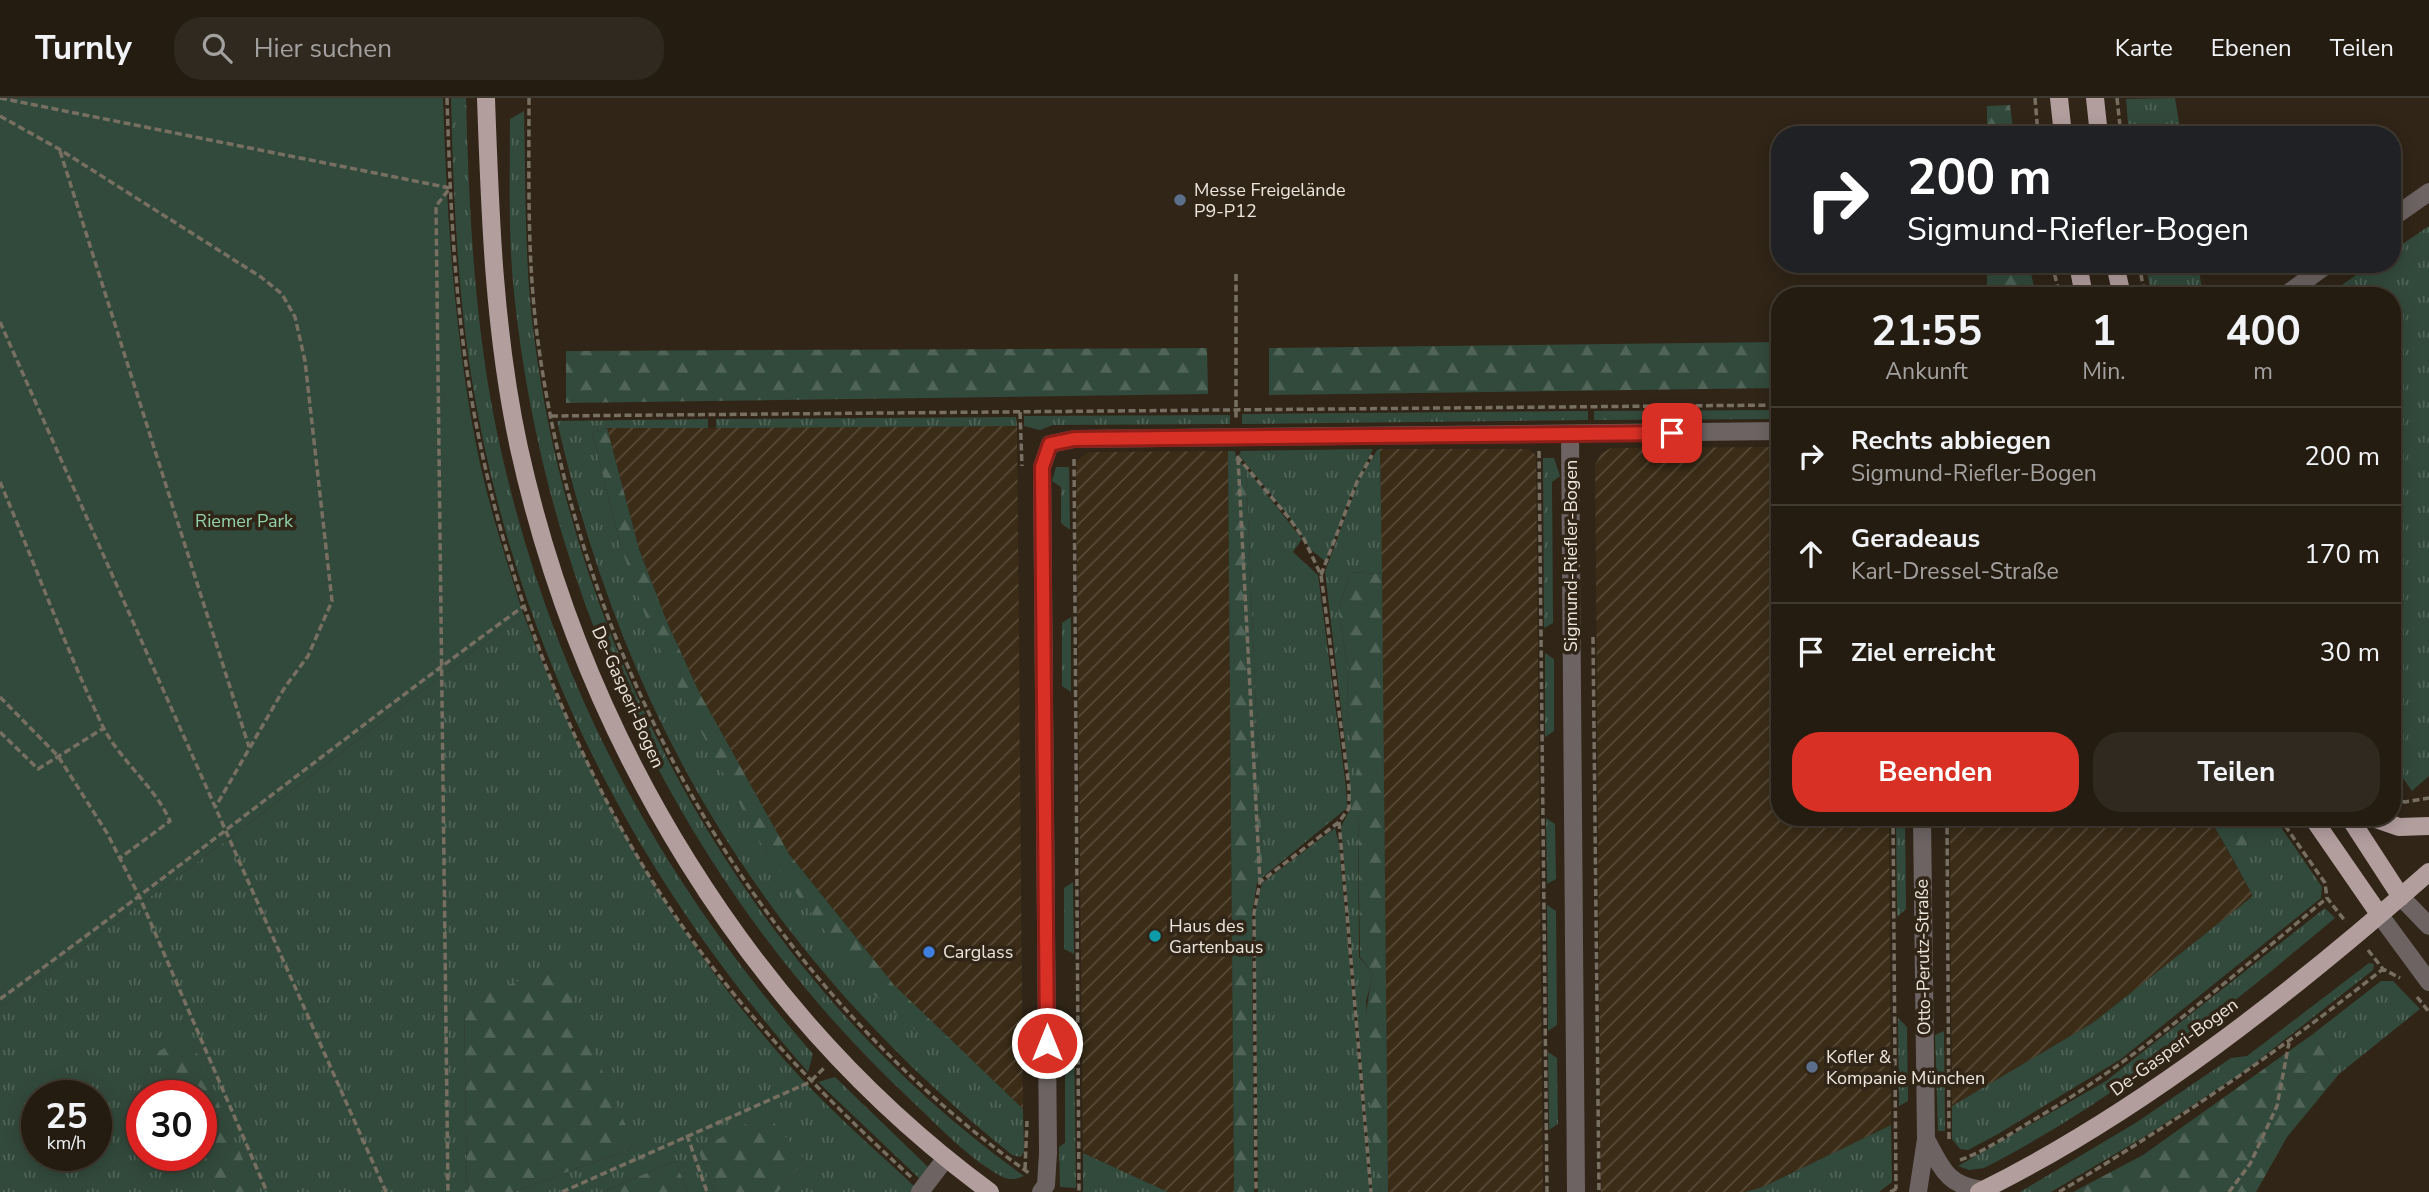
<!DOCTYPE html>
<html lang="de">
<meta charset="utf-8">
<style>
:root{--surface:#241c11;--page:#30291f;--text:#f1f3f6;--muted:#a3a19f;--line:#413a31;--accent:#d93025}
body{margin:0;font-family:"Nunito Sans",sans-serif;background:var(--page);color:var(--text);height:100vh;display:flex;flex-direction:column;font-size:26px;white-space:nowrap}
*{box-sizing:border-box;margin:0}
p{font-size:23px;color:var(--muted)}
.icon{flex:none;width:38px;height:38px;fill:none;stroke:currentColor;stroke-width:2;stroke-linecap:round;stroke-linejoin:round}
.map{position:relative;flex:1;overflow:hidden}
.drawer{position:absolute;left:1771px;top:189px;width:630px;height:539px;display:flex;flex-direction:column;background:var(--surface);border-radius:28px;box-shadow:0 4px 18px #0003,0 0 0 2px var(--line)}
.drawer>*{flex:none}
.banner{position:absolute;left:1771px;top:28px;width:630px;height:147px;border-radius:28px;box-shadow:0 4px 18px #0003,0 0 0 2px var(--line);background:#202124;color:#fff;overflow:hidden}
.speed{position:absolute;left:21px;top:982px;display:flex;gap:14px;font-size:35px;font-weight:700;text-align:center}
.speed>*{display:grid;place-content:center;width:91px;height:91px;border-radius:50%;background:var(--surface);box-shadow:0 4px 18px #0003,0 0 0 2px var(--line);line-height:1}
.speed small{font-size:18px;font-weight:400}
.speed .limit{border:10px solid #d22;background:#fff;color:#111}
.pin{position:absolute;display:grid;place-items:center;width:60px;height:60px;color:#fff;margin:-30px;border-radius:14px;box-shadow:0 4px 10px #0006}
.me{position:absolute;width:77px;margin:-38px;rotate:0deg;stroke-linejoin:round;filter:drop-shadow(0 0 5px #0008)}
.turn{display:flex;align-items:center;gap:24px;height:147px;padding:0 21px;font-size:32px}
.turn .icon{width:91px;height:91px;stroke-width:2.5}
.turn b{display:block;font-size:49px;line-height:60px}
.eta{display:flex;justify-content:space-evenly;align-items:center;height:119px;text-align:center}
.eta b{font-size:42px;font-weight:700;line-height:49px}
.cta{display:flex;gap:14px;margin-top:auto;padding:14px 21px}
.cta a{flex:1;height:80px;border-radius:28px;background:var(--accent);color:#fff;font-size:28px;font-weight:700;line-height:80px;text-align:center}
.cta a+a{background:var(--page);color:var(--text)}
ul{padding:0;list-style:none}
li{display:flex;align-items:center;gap:21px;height:98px;padding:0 21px;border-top:2px solid var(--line)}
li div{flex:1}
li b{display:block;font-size:26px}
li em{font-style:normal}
header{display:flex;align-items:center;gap:42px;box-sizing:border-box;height:98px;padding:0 35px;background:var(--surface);border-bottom:2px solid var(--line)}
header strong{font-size:33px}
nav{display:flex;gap:38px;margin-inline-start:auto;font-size:24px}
.search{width:490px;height:63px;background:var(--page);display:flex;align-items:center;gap:18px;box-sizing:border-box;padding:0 24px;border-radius:28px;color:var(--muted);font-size:26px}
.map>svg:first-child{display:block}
</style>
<header>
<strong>Turnly</strong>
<div class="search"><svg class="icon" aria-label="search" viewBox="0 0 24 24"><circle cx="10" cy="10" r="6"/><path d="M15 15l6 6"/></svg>Hier suchen</div>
<nav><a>Karte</a><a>Ebenen</a><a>Teilen</a></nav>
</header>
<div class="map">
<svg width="2429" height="1094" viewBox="0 0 2429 1094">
<defs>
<pattern id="industrial-furrows" width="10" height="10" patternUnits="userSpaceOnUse" patternTransform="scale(1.75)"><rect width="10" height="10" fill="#3a2c17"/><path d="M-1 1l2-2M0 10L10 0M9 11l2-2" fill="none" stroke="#574b38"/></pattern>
<pattern id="grass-tufts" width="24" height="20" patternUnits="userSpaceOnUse" patternTransform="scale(1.75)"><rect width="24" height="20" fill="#324a3c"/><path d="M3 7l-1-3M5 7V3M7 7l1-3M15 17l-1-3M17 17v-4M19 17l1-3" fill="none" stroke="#506458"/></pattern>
<pattern id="forest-firs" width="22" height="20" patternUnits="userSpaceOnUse" patternTransform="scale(1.75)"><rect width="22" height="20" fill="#324a3c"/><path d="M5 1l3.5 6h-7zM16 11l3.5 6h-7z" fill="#506458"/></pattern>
</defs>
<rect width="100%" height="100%" fill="#302517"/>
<path fill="url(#industrial-furrows)" d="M1017,328L1023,1011L894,887L789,756L699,594L667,524L639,451L607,330Z
M1780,349V719H1889L1891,1027L1763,1089L1745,1094H1601L1595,367L1601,356L1611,350Z
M1380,351H1528L1536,357L1543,1094H1388Z
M1228,353L1234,1094H1168L1083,1055L1076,363L1088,354Z
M1950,719H2209L2253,798L2094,924L1952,1008Z"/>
<path fill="url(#grass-tufts)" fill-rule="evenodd" d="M451,0H466C469,119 475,241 502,357C555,588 658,779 813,956L808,974C630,772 514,545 471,277C457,186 453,92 451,0Z
M2175,0L2181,37H2129L2126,1Z
M524,13C526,91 524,169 535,246C579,570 756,887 1024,1078C1017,1081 1009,1083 1001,1078C972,1063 939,1029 915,1006C687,794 546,505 514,195C508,138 510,79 510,21Z
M2429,128V678L2412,693L2392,665V198H2326L2372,166H2392V153Z
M2145,166H2198L2203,198H2152Z
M1780,312V321L1594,322V313Z
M1588,313V322L1242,326V316Z
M1230,317V326L1053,327L1040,332L1024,328V318Z
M1016,319L1017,328L716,330V321Z
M708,321V330H607L592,334L621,449L767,757L1015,1018L1023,1011L1024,1055L1020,1059L1012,1057C769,861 626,627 557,323Z
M1373,351L1350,399L1326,464L1310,451L1290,420L1239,357L1241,353Z
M1380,351L1382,476L1351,474L1338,511L1348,570L1347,617L1360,662L1350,711L1358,714L1359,859L1373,875L1366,904L1380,1094H1372L1341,729L1350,711V687L1325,474L1359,382L1377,352Z
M1543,360H1554L1560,378L1552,384L1553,525L1544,530Z
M1056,369H1069L1070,432L1061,425V389L1052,383Z
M1246,370L1302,441L1293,454L1318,477L1346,689L1347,710L1263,779Z
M523,515C590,691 673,841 801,980C837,1019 878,1054 916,1090L913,1094H778L805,1061L698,1052L715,1094H688L675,1063L602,1094H513L635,1049L464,905L467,1094H0V909L223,745ZM37,998H96V1057H37ZM142,998H201V1057H142Z
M1071,519V594L1062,588V525Z
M1545,555L1554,561V633L1545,639Z
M1896,719H1905L1906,811L1897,819Z
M2237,719H2274L2322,789L2321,800L2121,961L1998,1036L1968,1052L1960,1051L1952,1041V1008L2094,924L2253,798L2234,763L2248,751L2245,732Z
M1546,720L1555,726L1556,781L1547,786Z
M1335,730L1339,746L1370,1094H1258L1255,815L1262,785Z
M1073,784L1074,856L1064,851V790Z
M1547,807L1556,813L1557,927L1548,933Z
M2325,810L2335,820C2224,913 2113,1004 1984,1070L1969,1072L1958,1068L2106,983Z
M2369,865L2374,866L2373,872L2245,973L2147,1037L2051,1094H2020L2137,1024L2231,960L2247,958Z
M2381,883H2393L2420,911L2339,976L2313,936Z
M1898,920L1907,929L1908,1003L1899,1008Z
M1074,929L1076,1090L1060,1089L1059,1049L1065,1045V934Z
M1944,933L1945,1033H1938L1935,937Z
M1548,954L1557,960L1558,1026L1549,1032Z
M835,979L928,1069L921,1082L818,984Z
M1891,1027L1892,1084L1879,1094H1745L1763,1089Z
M1083,1055L1168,1094H1083Z"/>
<path fill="url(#forest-firs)" d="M2010,7L2014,37H1987V8Z
M1987,166H2029L2036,198H1987Z
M1780,244V290L1269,297V250Z
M1207,250L1208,296L566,305V253Z
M607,330L639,451L667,524L699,594L789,756L894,887L1023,1011L1016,1019L873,896L767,757L683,600L649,528L621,449L592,334Z
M1228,353H1235L1236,359L1246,370L1263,779L1257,785L1252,815L1254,1094H1234Z
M1351,474L1382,476L1388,1094H1380C1374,1027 1356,939 1373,875L1360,859L1358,715L1350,711L1359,662L1347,617L1348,570L1338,511Z
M2209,719H2237L2245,732L2248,752L2234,763Z
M557,868L635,1049L513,1094H467L464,904Z
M2313,936L2339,976L2287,1039L2256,1094H2073L2143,1057Z
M190,939L257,1094H217L200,1057L201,998L173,997L154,955Z
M766,1015L805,1062L778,1094H715L698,1052Z
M675,1063L688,1094H602Z"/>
<path fill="#324a3c" d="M0,0H443C447,117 454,235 477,351C488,406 506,461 523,515L223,745L0,909Z"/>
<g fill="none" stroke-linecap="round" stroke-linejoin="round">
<path stroke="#786f63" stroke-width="3.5" stroke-dasharray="7 3.5" stroke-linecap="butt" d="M0,0L450,90L436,108L448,1094
M447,0C450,97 454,196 470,292C501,478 575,677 685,832C750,924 828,1003 911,1079
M529,0C529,78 527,158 537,236C579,563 757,883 1029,1075
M2035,0L2038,37
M2117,0L2121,37
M0,18L59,51L261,179L282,196L295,219L305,263L332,503L308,558L285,589L216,708
M60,53L249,649
M2052,166L2060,198
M2139,166L2145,198
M1236,176V320
M0,224L386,1094
M1020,314L1022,368
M551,318L1780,307
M1539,353L1547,1094
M1237,358L1289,420L1304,441L1321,477L1349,689V710L1339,724L1260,784L1254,815L1256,1094
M1238,360L1260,784
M1074,361L1079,1094
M0,384C34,464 65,548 102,627C120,663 154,687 170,723L120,760
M1321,477L1357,384L1372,357
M1593,539L1599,1094
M0,599L58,658L107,735L140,800L267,1094
M0,634L38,671L104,630
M2392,701L2405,704L2429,700
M1893,719L1896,1091
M1947,719L1949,1041
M2279,719L2325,785L2327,800L2346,824
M1339,724L1371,1094
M2368,852L2383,871L2400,880
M2417,899L2429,914
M0,901C177,773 347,636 524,508
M687,1037L707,1094
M1960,1062C1986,1053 2011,1035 2035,1021C2141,959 2233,878 2327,800
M1025,1071L1027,1023
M562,1094L810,984L824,970
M1890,1094L1898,1090
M2059,1094C2174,1025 2277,955 2383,871
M2229,1094L2250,1066L2277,1008L2289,945"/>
<path stroke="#6d6363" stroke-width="18" d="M2392,120L2429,94
M2284,198L2328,166
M1570,337L1576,1094
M2401,799L2429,828
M2379,816L2429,884
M1926,1041C1942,1070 1946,1087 1982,1092
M920,1094L946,1060
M1041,1094L1046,1087L1048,1055L1042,369L1050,346L1074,341L1780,333
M1918,1094L1926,1041L1922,719"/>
<path stroke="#b39e9e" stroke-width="18" d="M486,0C490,117 494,235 519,350C583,640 749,917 990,1094
M2059,0L2063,37
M2095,0L2099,37
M2078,166L2084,198
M2115,166L2122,198
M2312,719L2379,816
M2349,719L2401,799
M2370,719L2399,729L2429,728
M1979,1094C2140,1015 2295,892 2429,774"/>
</g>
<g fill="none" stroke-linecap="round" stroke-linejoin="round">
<defs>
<path id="route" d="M1047,945L1042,369L1050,346L1074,341L1672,335"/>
</defs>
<use href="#route" stroke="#8d1f18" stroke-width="18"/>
<use href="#route" stroke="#d93025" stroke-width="12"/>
</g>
<g fill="#5c6f8a" stroke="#302517" stroke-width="2.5">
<circle cx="1180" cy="102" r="7"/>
<circle cx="1812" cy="969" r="7"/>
</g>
<circle fill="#0f9aa8" stroke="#302517" stroke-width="2.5" cx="1155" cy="838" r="7"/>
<circle fill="#3f7fe0" stroke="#302517" stroke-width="2.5" cx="929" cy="854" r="7"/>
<g text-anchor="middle" stroke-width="7" stroke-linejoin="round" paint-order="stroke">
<g font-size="18" fill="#ede6dd" stroke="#302517" text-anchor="start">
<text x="1194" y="98">Messe Freigelände<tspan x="1194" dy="21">P9-P12</tspan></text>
<text x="1169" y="834">Haus des<tspan x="1169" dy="21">Gartenbaus</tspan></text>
<text x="943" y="860">Carglass</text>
<text x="1826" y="965">Kofler &amp;<tspan x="1826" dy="21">Kompanie München</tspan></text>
</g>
<g font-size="18" fill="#90d2ac" stroke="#302517">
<text x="244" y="429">Riemer Park</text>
</g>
<g font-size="18" fill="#ede6dd" stroke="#302517">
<text transform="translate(1571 458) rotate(-90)" y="6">Sigmund-Riefler-Bogen</text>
<text transform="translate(628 599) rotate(66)" y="6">De-Gasperi-Bogen</text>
<text transform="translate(1923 859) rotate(-91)" y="6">Otto-Perutz-Straße</text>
<text transform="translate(2174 949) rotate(-36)" y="6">De-Gasperi-Bogen</text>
</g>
</g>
</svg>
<div class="speed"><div>25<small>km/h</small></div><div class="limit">30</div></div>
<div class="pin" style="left:1672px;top:335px;background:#d93025"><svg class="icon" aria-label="arrive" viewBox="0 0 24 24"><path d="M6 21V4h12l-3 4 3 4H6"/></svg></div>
<svg class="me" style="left:1047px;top:945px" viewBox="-20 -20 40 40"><circle r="17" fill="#d93025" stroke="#fff" stroke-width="3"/><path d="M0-11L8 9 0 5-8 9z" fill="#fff"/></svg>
<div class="banner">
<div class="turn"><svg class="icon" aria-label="right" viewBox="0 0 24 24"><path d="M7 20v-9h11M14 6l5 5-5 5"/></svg><div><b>200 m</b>Sigmund-Riefler-Bogen</div></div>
</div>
<section class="drawer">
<div class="eta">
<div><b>21:55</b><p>Ankunft</p></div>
<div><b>1</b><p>Min.</p></div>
<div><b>400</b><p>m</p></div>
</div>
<ul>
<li><svg class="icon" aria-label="right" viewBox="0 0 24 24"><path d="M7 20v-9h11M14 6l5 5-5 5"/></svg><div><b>Rechts abbiegen</b><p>Sigmund-Riefler-Bogen</p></div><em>200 m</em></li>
<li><svg class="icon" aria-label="ahead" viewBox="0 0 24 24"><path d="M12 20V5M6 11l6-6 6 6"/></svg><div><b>Geradeaus</b><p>Karl-Dressel-Straße</p></div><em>170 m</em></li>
<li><svg class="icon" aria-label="arrive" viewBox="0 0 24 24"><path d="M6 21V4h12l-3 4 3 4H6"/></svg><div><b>Ziel erreicht</b></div><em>30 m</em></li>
</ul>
<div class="cta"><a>Beenden</a><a>Teilen</a></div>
</section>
</div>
